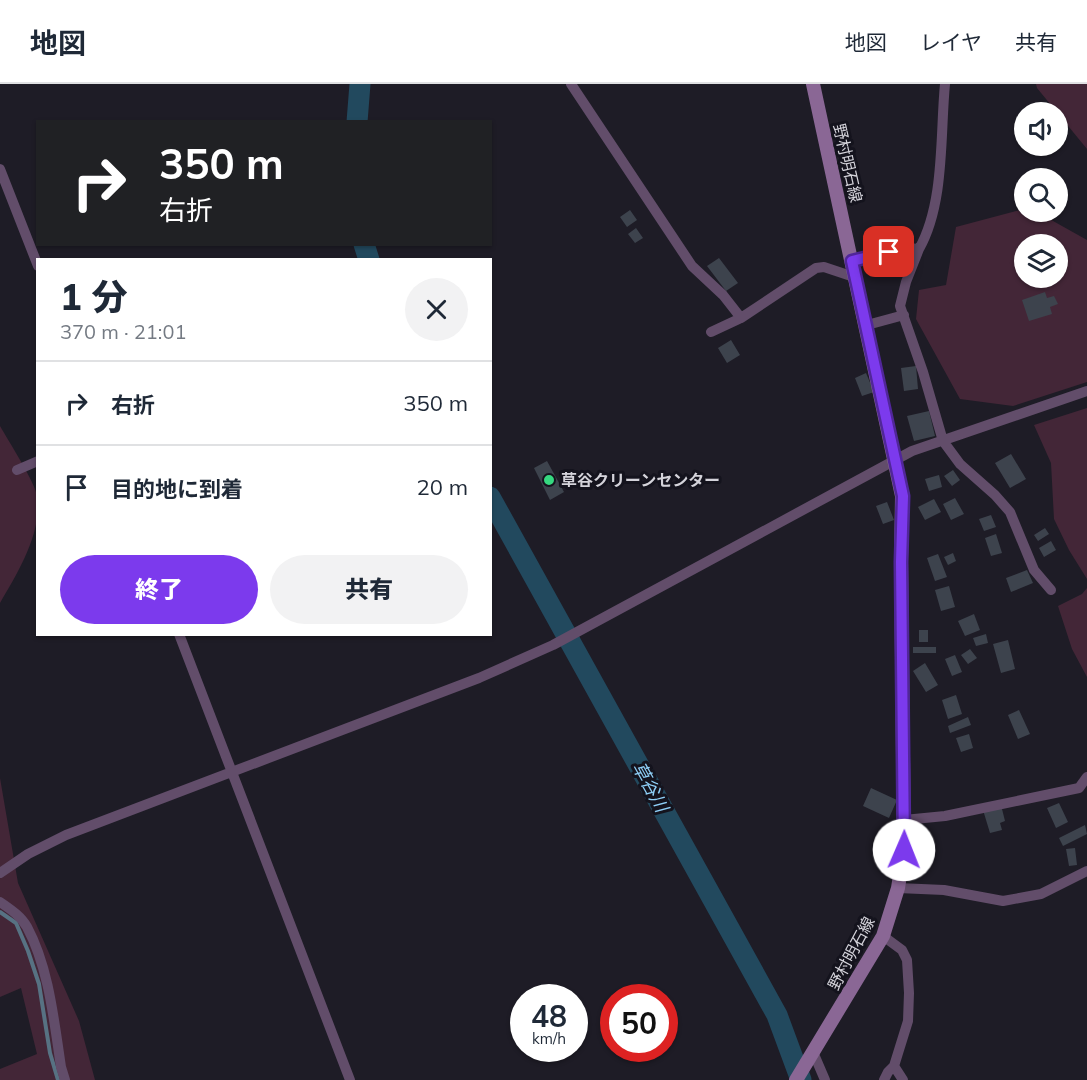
<!DOCTYPE html>
<html lang="ja">
<meta charset="utf-8">
<style>
:root{--surface:#fff;--page:#f2f2f3;--text:#1f2937;--muted:#747a83;--line:#e0e1e3;--accent:#7c3aed}
body{margin:0;font-family:Mulish,"Noto Sans JP",sans-serif;background:var(--page);color:var(--text);height:100vh;display:flex;flex-direction:column;font-size:22px;white-space:nowrap}
*{box-sizing:border-box;margin:0}
p{font-size:20px;color:var(--muted)}
.icon{flex:none;width:33px;height:33px;fill:none;stroke:currentColor;stroke-width:2;stroke-linecap:round;stroke-linejoin:round}
.map{position:relative;flex:1;overflow:hidden}
.side{position:absolute;left:36px;top:174px;width:456px;height:378px;display:flex;flex-direction:column;background:var(--surface);border-radius:0px;box-shadow:0 2px 4px #0004}
.side>*{flex:none}
.top-card{position:absolute;left:36px;top:36px;width:456px;height:126px;border-radius:0px;box-shadow:0 2px 4px #0004;background:#202124;color:#fff;overflow:hidden}
.fabs{position:absolute;left:1014px;top:18px;display:grid;gap:12px}
.fabs a{display:grid;place-items:center;width:54px;height:54px;border-radius:50%;background:var(--surface);box-shadow:0 2px 4px #0004;font-size:30px}
.speed{position:absolute;left:510px;top:900px;display:flex;gap:12px;font-size:30px;font-weight:700;text-align:center}
.speed>*{display:grid;place-content:center;width:78px;height:78px;border-radius:50%;background:var(--surface);box-shadow:0 2px 4px #0004;line-height:1}
.speed small{font-size:15px;font-weight:400}
.speed .limit{border:9px solid #d22;background:#fff;color:#111}
.pin{position:absolute;display:grid;place-items:center;width:51px;height:51px;color:#fff;margin:-26px;border-radius:12px;box-shadow:0 3px 9px #0006}
.me{position:absolute;width:66px;margin:-33px;rotate:1deg;stroke-linejoin:round;filter:drop-shadow(0 0 4px #0008)}
.turn{display:flex;align-items:center;gap:21px;height:126px;padding:0 24px;font-size:27px}
.turn .icon{width:78px;height:78px;stroke-width:2.5}
.turn b{display:block;font-size:42px;line-height:51px}
.round{display:grid;place-items:center;flex:none;width:63px;height:63px;border-radius:32px;background:var(--page)}
.overview{display:flex;align-items:center;justify-content:space-between;height:102px;padding:0 24px}
h1{font-size:36px;font-weight:800;line-height:45px}
.primary-button{display:flex;gap:12px;margin-top:auto;padding:12px 24px}
.primary-button a{flex:1;height:69px;border-radius:36px;background:var(--accent);color:#fff;font-size:24px;font-weight:800;line-height:69px;text-align:center}
.primary-button a+a{background:var(--page);color:var(--text)}
ul{padding:0;list-style:none}
li{display:flex;align-items:center;gap:18px;height:84px;padding:0 24px;border-top:2px solid var(--line)}
li div{flex:1}
li b{display:block;font-size:22px}
li em{font-style:normal}
header{display:flex;align-items:center;gap:36px;box-sizing:border-box;height:84px;padding:0 30px;background:var(--surface);border-bottom:2px solid var(--line)}
header strong{font-size:28px}
nav{display:flex;gap:33px;margin-inline-start:auto;font-size:21px}
.map>svg:first-child{display:block}
</style>
<header>
<strong>地図</strong>
<nav><a>地図</a><a>レイヤ</a><a>共有</a></nav>
</header>
<div class="map">
<svg width="1087" height="996" viewBox="0 0 1087 996">
<rect width="100%" height="100%" fill="#1e1c26"/>
<path fill="#432637" fill-rule="evenodd" d="M1036,0H1087V65L1037,4Z
M1024,125V128H1037L1087,156V298L1013,322L960,315L916,235L919,206L946,201L956,143ZM1024,160H1058V194H1024Z
M1087,324V495L1069,466L1054,435L1051,379L1034,341Z
M0,342C8,356 36,400 37,412C43,448 17,490 0,519Z
M1087,504V593L1072,565L1058,522L1082,510Z
M0,694L18,799L79,937L95,996H0V985L37,970L21,904L0,913Z"/>
<g fill="none" stroke-linecap="round" stroke-linejoin="round">
<path stroke="#577283" stroke-width="4" d="M0,828L16,839L28,867L39,900L50,969L58,996"/>
<path stroke="#22495e" stroke-width="21" d="M357,38L360,0
M364,160L369,176
M490,413L777,931L801,996"/>
</g>
<path fill="#3d434d" d="M630,126L637,136L627,143L620,133Z
M636,144L643,154L635,159L628,150Z
M719,174L738,199L726,207L707,182Z
M1045,208L1047,214L1054,212L1058,220L1050,223L1052,230L1029,237L1022,216Z
M731,256L740,271L727,279L718,264Z
M916,282L918,305L904,307L901,284Z
M866,289L874,308L862,312L855,294Z
M929,327L935,352L914,357L907,332Z
M1011,370L1026,395L1010,404L995,379Z
M547,377L564,408L550,416L534,384Z
M953,386L960,396L952,402L944,392Z
M939,391L942,403L929,407L925,395Z
M955,414L964,430L951,436L943,420Z
M934,415L941,428L925,436L918,423Z
M887,418L894,436L883,440L876,422Z
M991,431L996,443L984,447L979,435Z
M1045,444L1049,450L1038,457L1034,451Z
M996,450L1002,469L991,472L985,454Z
M1051,457L1056,466L1044,473L1039,464Z
M953,469L956,477L948,481L944,473Z
M938,470L947,493L935,497L927,474Z
M1027,486L1033,499L1011,508L1006,494Z
M949,502L955,523L941,527L935,506Z
M974,530L980,546L965,552L958,537Z
M919,546H928V558H919Z
M986,550L988,559L976,562L973,554Z
M1008,556L1015,585L1001,589L993,560Z
M913,563H936V569H913Z
M970,565L977,574L968,580L961,571Z
M955,571L962,588L952,592L945,575Z
M925,579L938,601L926,608L913,587Z
M956,611L962,630L948,635L942,616Z
M1019,626L1030,650L1018,655L1008,631Z
M968,633L971,641L950,649L948,642Z
M969,650L973,664L961,668L956,654Z
M871,704L897,716L889,734L863,722Z
M1059,719L1068,738L1056,744L1047,724Z
M1001,721L1005,737L1000,739L1002,746L990,749L983,726Z
M1085,741L1087,750L1063,762L1059,754Z
M1075,764L1077,781L1069,782L1066,765Z"/>
<g fill="none" stroke-linecap="round" stroke-linejoin="round">
<path stroke="#624d6a" stroke-width="10" d="M571,0L692,182L723,211L741,234L816,184L824,183L857,194
M0,85L38,182
M919,165L906,198L900,222L923,288L943,357L960,380L995,411L1010,428L1034,486L1051,506
M852,177L908,164L919,165C945,119 940,51 945,0
M867,241L904,231
M711,248L741,234
M17,386L38,377
M179,550L350,996
M904,736L945,732L1079,704L1087,693
M0,789L28,770L66,751L479,594L553,561L912,367L1087,307
M898,804L944,806L1003,817L1041,810L1087,787
M0,818C10,825 21,832 27,843C49,884 54,937 61,983L65,996
M883,852L902,866L907,876L909,909L908,937L894,982L903,996
M813,968L825,996
M884,996L888,988L894,982"/>
<path stroke="#8a6795" stroke-width="14" d="M796,996L883,852L898,804L904,766L901,478L902,412L813,0"/>
</g>
<g fill="none" stroke-linecap="round" stroke-linejoin="round">
<defs>
<path id="route" d="M889,168L852,177L903,412L901,478L904,766"/>
</defs>
<use href="#route" stroke="#51269a" stroke-width="15"/>
<use href="#route" stroke="#7c3aed" stroke-width="10"/>
</g>
<circle fill="#36d880" stroke="#14131d" stroke-width="2" cx="549" cy="396" r="6"/>
<g text-anchor="middle" stroke-width="6" stroke-linejoin="round" paint-order="stroke">
<g font-size="16" fill="#d4d3da" stroke="#14131d">
<text transform="translate(848 79) rotate(77)" y="6">野村明石線</text>
<text transform="translate(851 869) rotate(-62)" y="6">野村明石線</text>
</g>
<g font-size="16" font-weight="bold" fill="#d4d3da" stroke="#14131d" text-anchor="start">
<text x="561" y="402">草谷クリーンセンター</text>
</g>
<g font-size="18" font-style="italic" fill="#8ecff7" stroke="#14131d">
<text transform="translate(650 703) rotate(61)" y="6">草谷川</text>
</g>
</g>
</svg>
<div class="fabs">
<a><svg class="icon" aria-label="sound" viewBox="0 0 24 24"><path d="M4 9h4l5-4v14l-5-4H4zM17 9q2 3 0 6"/></svg></a>
<a><svg class="icon" aria-label="search" viewBox="0 0 24 24"><circle cx="10" cy="10" r="6"/><path d="M15 15l6 6"/></svg></a>
<a><svg class="icon" aria-label="layers" viewBox="0 0 24 24"><path d="M12 4l9 5-9 5-9-5zM3 14l9 5 9-5"/></svg></a>
</div>
<div class="speed"><div>48<small>km/h</small></div><div class="limit">50</div></div>
<div class="pin" style="left:889px;top:168px;background:#d93025"><svg class="icon" aria-label="arrive" viewBox="0 0 24 24"><path d="M6 21V4h12l-3 4 3 4H6"/></svg></div>
<svg class="me" style="left:904px;top:766px" viewBox="-20 -20 40 40"><circle r="19" fill="#fff"/><path d="M0-13L10 11 0 6-10 11z" fill="#7c3aed"/></svg>
<div class="top-card">
<div class="turn"><svg class="icon" aria-label="right" viewBox="0 0 24 24"><path d="M7 20v-9h11M14 6l5 5-5 5"/></svg><div><b>350 m</b>右折</div></div>
</div>
<section class="side">
<div class="overview"><div><h1>1 分</h1><p>370 m · 21:01</p></div><a class="round"><svg class="icon" aria-label="close" viewBox="0 0 24 24"><path d="M6 6l12 12M18 6L6 18"/></svg></a></div>
<ul>
<li><svg class="icon" aria-label="right" viewBox="0 0 24 24"><path d="M7 20v-9h11M14 6l5 5-5 5"/></svg><div><b>右折</b></div><em>350 m</em></li>
<li><svg class="icon" aria-label="arrive" viewBox="0 0 24 24"><path d="M6 21V4h12l-3 4 3 4H6"/></svg><div><b>目的地に到着</b></div><em>20 m</em></li>
</ul>
<div class="primary-button"><a>終了</a><a>共有</a></div>
</section>
</div>
